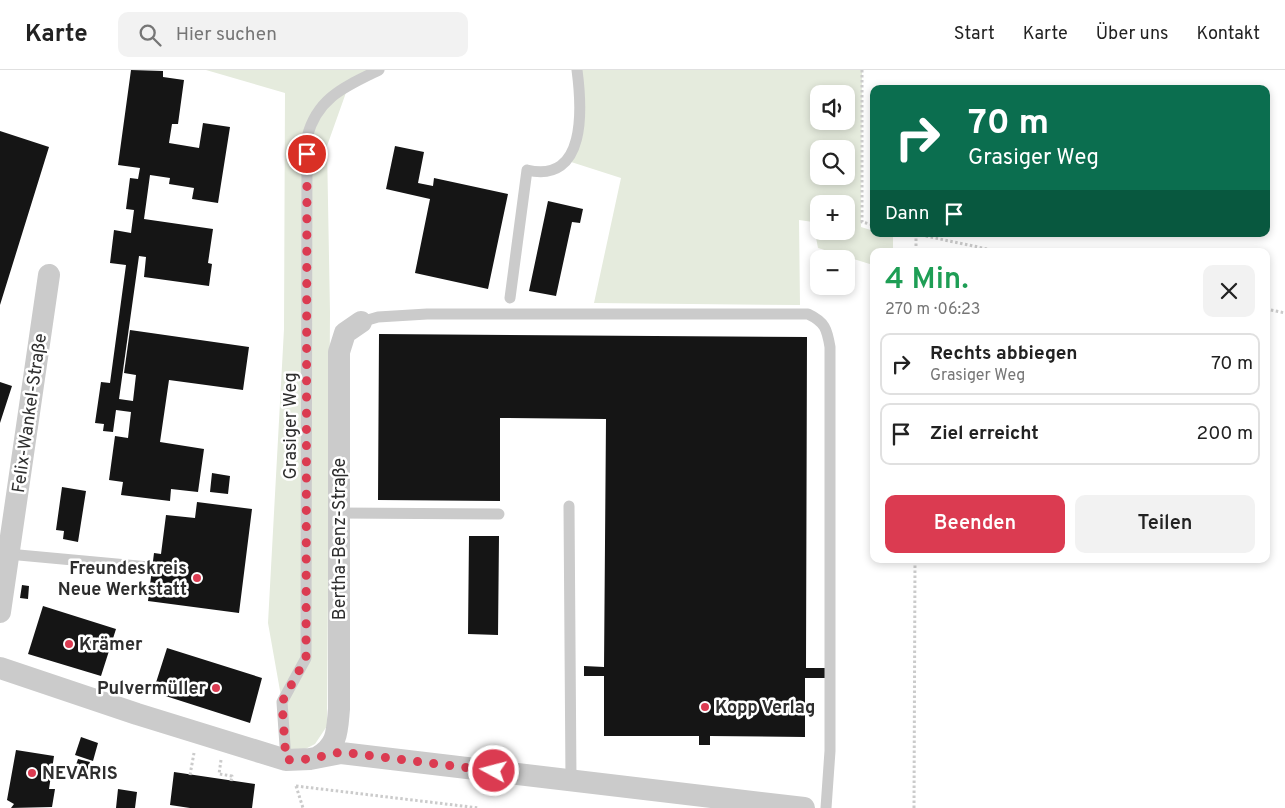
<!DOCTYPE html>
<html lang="de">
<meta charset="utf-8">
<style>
:root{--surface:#fff;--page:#f2f2f2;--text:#222;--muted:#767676;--line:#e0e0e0;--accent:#db3b51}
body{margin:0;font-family:Overpass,sans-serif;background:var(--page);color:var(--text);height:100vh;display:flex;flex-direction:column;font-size:19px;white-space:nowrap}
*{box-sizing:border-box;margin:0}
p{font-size:16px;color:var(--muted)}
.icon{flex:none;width:28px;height:28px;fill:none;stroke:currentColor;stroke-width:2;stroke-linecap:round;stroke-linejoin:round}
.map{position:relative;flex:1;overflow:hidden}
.panel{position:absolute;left:870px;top:178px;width:400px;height:315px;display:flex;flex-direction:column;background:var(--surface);border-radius:10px;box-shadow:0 2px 8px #0003}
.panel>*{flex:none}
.top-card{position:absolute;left:870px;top:15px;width:400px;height:152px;border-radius:10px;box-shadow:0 2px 8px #0003;background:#0b6e4f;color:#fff;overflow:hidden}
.tools{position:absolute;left:810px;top:15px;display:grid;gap:10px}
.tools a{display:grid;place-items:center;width:45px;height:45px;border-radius:10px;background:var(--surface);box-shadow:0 2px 8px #0003;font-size:25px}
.pin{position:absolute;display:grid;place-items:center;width:42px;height:42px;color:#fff;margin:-21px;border:2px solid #fff;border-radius:50%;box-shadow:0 1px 5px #0007}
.me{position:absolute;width:55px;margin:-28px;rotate:277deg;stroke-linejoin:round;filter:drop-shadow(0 0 4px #0008)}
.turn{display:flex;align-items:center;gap:18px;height:105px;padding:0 15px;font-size:22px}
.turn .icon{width:65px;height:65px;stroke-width:2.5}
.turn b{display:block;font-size:35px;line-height:42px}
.then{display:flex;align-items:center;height:48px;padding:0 15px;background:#0003;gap:10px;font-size:19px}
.round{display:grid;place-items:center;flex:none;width:52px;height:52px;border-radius:10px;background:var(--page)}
.overview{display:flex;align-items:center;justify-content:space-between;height:85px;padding:0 15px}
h1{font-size:30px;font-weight:600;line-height:38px;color:#1e9e55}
.primary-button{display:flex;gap:10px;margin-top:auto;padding:10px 15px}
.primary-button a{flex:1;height:58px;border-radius:10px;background:var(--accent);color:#fff;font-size:20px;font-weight:600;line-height:58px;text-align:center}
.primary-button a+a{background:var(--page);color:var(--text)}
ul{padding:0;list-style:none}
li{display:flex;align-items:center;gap:15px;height:62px;margin:0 10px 8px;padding:0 5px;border:2px solid var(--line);border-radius:10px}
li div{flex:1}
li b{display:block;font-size:19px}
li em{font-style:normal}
header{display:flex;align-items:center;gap:30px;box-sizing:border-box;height:70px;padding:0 25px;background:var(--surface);border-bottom:1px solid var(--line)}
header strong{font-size:24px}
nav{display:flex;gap:28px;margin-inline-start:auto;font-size:18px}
.search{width:350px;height:45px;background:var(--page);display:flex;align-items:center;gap:12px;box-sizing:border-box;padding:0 18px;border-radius:10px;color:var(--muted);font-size:19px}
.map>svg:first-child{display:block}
</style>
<header>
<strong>Karte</strong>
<div class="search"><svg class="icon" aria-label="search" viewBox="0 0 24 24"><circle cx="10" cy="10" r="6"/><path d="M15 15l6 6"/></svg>Hier suchen</div>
<nav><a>Start</a><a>Karte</a><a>Über uns</a><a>Kontakt</a></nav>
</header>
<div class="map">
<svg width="1285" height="738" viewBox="0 0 1285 738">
<rect width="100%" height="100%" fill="#fff"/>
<path fill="#e5ebdd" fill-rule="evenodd" d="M206,0H379L348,17L327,76L330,243L327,656L315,674L286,689L282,632L268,553L284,259L285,23Z
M575,0H862L861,157L874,161V164L893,165V181H874V200L873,195L818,178L813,152L799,150L800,235L594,233L621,108L568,91L580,55ZM819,24H846V51H819ZM819,79H846V106H819ZM819,134H846V161H819Z"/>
<path fill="#151515" d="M131,0L163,1V7L184,10L178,54H172L169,73L199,78L203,53L230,57L218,133L192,129L194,118L169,114L170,108L150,105L144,149L213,159L208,193L212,194L209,216L144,207L146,187L139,186L119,329L133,331L136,305L124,303L130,260L249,277L243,320L169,310L160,372L204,379L198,422L171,419L170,431L121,425L123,412L109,410L115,366L128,368L131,342L116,340L113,362L103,361L104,354L95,353L101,312L110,313L126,195L110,193L114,160L131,163L134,140L126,139L130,108L138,109L140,98L118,95Z
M0,61L49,77L0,235Z
M395,76L424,82L418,113L433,116L434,108L508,124L488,219L415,203L430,129L386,119Z
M548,131L583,139L580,153L572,152L556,226L529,221Z
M379,264L807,267L806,598H825V608H805V667L710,666V675H699V666H604V606H584V596L604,597L606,349L500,348V431L378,430Z
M0,312L12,316L0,353Z
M212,403L230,406L228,424L210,422Z
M62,417L86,421L78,472L63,469L64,461L56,460Z
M197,432L252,439L239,543L148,531L154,483L161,484L166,445L195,448Z
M469,466H499L498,565L468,564Z
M22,515L29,516L28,529L20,528Z
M43,536L116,559L101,606L28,584Z
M167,578L262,608L250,653L153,622Z
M81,667L98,673L93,691L75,685Z
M16,680L54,686L49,719H55L52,737L11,738L14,734L7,730Z
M78,689L90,692L86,704L74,701Z
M174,702L255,714L252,738H190L170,735Z
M118,719L137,722L135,738H116Z"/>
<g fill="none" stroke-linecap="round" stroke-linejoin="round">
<path stroke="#cbcbcb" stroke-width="3" stroke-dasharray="2.5 2.5" stroke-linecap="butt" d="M862,0V152L874,155
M916,164L997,181
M916,181V164
M1266,239L1285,243
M221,690L219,704L232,706L231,711
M190,705L194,683
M296,716L479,738
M296,716L303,738
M914,738L915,489"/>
<path stroke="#cbcbcb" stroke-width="11" d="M510,228L527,100C587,114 582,38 577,0
M361,252L378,247L427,244H808C825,252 827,259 830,277V681L826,738
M569,436L571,710
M339,443L499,444
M8,484L149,497
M286,690L282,632L306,588L307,67C317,28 344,17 379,0"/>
<path stroke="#cbcbcb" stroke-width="22" d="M0,542L49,205
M0,598L137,644L286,690L310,689L341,683L804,738
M318,687C338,675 337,661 339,639V282L345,263L361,252"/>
</g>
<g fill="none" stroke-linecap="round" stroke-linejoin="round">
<path stroke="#db3b51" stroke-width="9" stroke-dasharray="0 16.2" d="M307,84L306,588L282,632L286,690L310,689L341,682L494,701"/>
</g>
<g fill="#db3b51" stroke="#fff" stroke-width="2">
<circle cx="197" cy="508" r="5"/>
<circle cx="69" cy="574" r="5"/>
<circle cx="216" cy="618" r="5"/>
<circle cx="705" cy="637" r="5"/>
<circle cx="32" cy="703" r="5"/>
</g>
<g text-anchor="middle" stroke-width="5" stroke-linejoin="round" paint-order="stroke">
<g font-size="18" fill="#2e2e2e" stroke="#fff">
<text transform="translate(29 343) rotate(-82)" y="6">Felix-Wankel-Straße</text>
<text transform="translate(290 356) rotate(-90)" y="6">Grasiger Weg</text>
<text transform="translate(339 469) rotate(-90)" y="6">Bertha-Benz-Straße</text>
</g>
<g font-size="18" font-weight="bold" fill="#2e2e2e" stroke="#fff" text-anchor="start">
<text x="187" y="504" text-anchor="end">Freundeskreis<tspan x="187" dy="21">Neue Werkstatt</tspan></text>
<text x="79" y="580">Krämer</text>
<text x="206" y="624" text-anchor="end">Pulvermüller</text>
<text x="715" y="643">Kopp Verlag</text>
<text x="42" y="709">NEVARIS</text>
</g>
</g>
</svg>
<div class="tools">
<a><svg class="icon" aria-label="sound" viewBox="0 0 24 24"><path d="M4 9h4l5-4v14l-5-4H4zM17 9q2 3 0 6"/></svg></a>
<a><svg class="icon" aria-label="search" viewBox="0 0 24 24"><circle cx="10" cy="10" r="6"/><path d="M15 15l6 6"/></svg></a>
<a>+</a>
<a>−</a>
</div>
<div class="pin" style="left:307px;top:84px;background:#d93025"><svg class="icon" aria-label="arrive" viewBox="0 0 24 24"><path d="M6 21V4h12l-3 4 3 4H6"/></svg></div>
<svg class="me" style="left:494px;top:701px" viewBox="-20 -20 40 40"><circle r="17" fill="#db3b51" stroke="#fff" stroke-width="3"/><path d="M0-11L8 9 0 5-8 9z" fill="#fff"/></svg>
<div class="top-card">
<div class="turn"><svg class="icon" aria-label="right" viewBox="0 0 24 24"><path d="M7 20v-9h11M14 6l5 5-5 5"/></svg><div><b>70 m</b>Grasiger Weg</div></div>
<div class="then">Dann<svg class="icon" aria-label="arrive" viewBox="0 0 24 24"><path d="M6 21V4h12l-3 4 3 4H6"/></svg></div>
</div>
<section class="panel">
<div class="overview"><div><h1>4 Min.</h1><p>270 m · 06:23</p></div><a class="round"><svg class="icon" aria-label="close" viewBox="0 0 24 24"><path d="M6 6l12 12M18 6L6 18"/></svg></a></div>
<ul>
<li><svg class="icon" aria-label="right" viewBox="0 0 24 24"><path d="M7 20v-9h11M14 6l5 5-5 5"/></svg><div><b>Rechts abbiegen</b><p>Grasiger Weg</p></div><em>70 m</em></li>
<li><svg class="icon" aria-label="arrive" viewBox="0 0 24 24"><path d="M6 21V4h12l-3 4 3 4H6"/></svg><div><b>Ziel erreicht</b></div><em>200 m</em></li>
</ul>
<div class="primary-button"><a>Beenden</a><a>Teilen</a></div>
</section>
</div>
